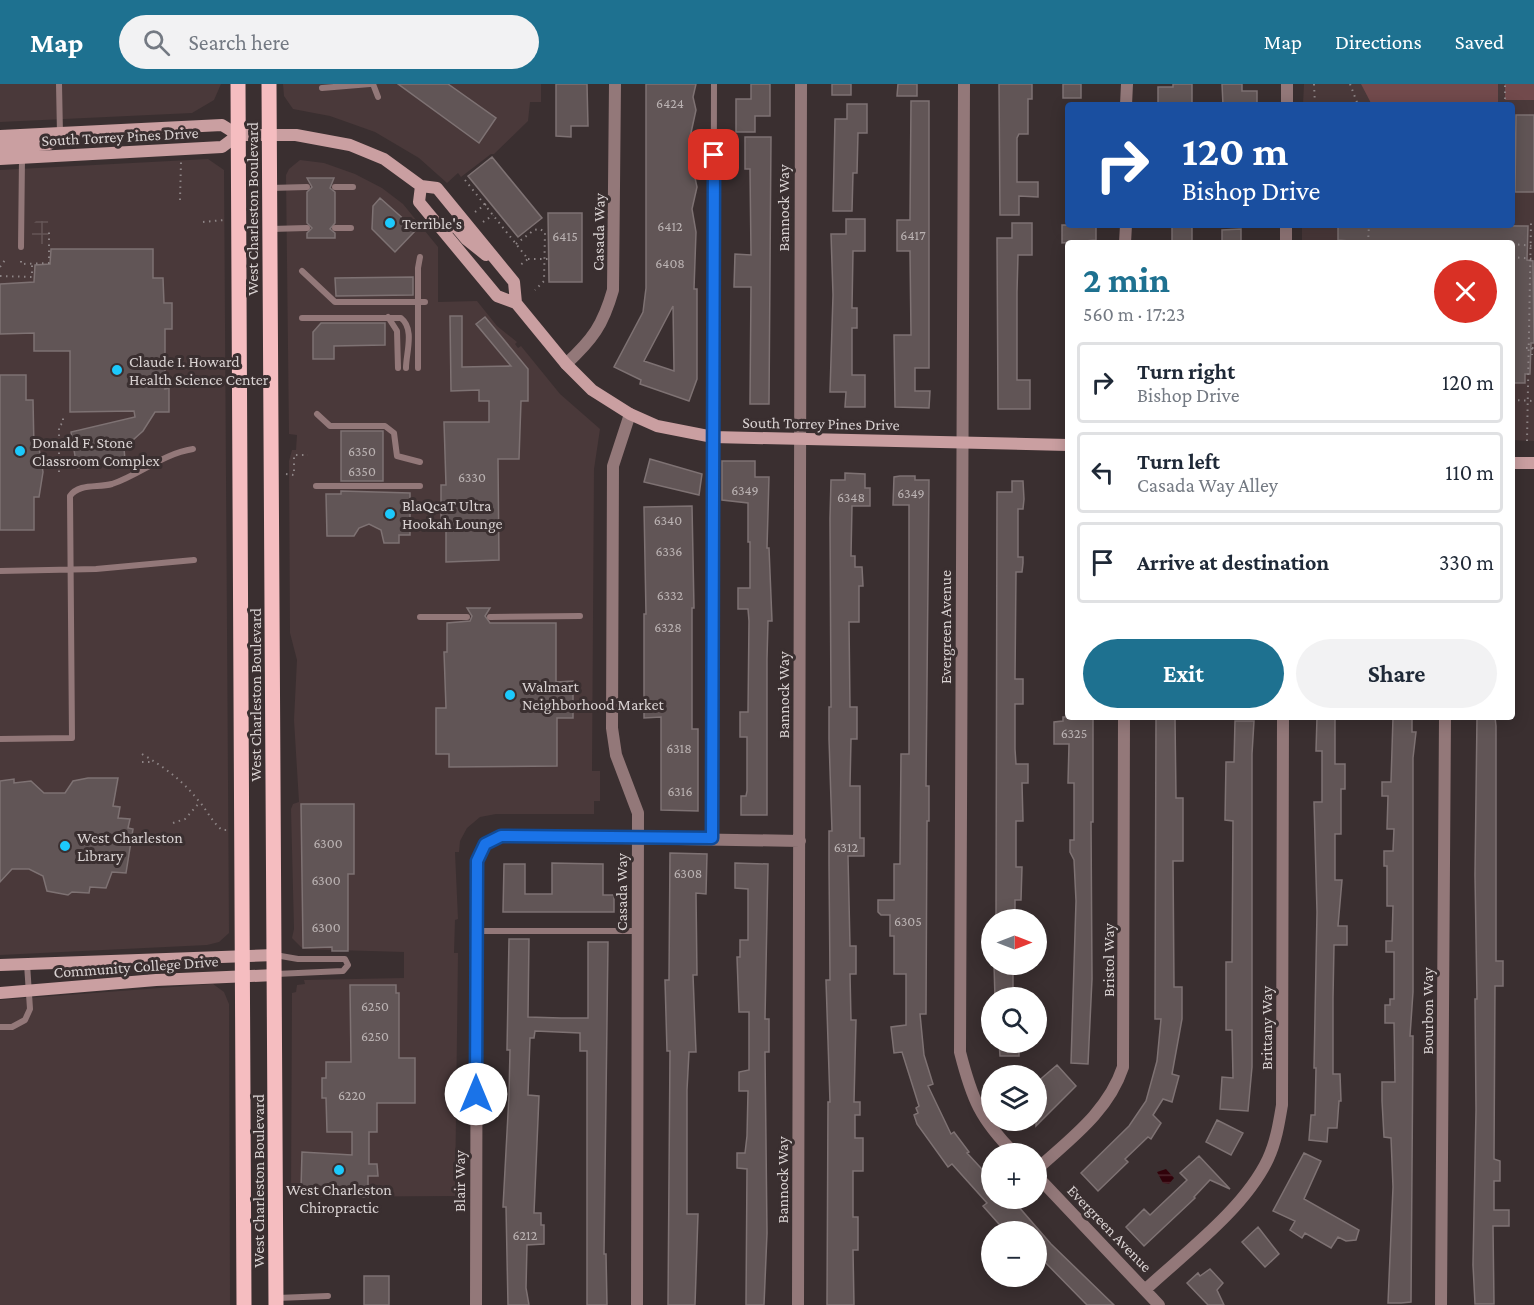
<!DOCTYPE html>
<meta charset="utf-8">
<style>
:root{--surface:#fff;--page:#f2f2f3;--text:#1f2937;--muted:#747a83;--line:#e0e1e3;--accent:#1e7190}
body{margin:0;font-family:"Crimson Pro",serif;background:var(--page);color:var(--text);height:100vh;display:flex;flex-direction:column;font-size:22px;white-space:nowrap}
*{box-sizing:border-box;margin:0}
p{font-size:20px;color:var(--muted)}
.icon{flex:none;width:33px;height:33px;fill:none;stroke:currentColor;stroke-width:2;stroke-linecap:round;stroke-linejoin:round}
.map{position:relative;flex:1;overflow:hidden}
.side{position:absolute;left:1065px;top:156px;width:450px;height:480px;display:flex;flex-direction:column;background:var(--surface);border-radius:6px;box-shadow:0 3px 15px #0003}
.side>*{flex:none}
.banner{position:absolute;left:1065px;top:18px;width:450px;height:126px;border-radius:6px;box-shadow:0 3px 15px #0003;background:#1a4fa0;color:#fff;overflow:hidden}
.needle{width:39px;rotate:90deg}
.buttons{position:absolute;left:981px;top:825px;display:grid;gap:12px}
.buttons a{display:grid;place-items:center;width:66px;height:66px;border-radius:50%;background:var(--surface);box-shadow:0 3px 15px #0003;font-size:30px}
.pin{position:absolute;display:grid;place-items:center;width:51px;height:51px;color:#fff;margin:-26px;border-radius:12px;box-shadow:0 3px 9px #0006}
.me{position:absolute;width:66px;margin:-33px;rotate:0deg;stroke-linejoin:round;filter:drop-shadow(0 0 4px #0008)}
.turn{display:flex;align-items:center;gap:21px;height:126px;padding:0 18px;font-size:27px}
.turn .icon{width:78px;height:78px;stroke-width:2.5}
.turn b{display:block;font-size:42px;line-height:51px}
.round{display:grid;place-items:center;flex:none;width:63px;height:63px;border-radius:32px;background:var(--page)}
.summary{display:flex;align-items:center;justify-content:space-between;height:102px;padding:0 18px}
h1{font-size:36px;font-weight:700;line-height:45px;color:var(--accent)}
.button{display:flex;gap:12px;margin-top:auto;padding:12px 18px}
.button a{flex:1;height:69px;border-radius:36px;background:var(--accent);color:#fff;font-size:24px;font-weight:700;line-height:69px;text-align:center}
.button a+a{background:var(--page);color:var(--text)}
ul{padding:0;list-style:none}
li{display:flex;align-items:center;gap:18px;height:81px;margin:0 12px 9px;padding:0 6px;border:3px solid var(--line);border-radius:6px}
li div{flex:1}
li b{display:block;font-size:22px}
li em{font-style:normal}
header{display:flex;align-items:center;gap:36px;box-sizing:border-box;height:84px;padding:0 30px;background:var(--accent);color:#fff}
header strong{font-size:28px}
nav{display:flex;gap:33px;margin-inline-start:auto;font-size:21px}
.search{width:420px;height:54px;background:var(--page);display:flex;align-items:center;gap:15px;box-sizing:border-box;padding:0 21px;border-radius:33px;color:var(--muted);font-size:22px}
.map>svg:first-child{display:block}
</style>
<header>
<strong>Map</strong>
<div class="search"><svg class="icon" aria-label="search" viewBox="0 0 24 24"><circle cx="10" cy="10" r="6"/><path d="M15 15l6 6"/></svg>Search here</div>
<nav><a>Map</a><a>Directions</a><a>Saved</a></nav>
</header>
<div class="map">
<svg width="1534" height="1221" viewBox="0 0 1534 1221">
<defs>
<pattern id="industrial-grid" width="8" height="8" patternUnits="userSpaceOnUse" patternTransform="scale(1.5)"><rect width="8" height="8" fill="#4a393a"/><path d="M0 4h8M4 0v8" fill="none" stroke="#645556"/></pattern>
<pattern id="water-rules" width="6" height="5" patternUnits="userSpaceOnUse" patternTransform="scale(1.5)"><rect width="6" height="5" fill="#31020a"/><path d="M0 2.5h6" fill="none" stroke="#4e262d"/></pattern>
</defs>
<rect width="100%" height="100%" fill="#3a2f30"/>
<path fill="#4a393a" d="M0,0H221L214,16L192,29L0,38Z
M283,0H541V18H530L528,37L494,70H491L461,93L458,89L447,99L419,74L375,48L330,32L293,25L284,12Z
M1304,0H1534V357L1512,356V159H1302V141H1512V21H1303Z
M208,75L224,86L229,849L219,858L207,861L0,871V86Z
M300,76L324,79L355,90L382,104L403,120L438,163V218L477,217L497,242L517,258L515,260L518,264L521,262L560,310L600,345L594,385L592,687H600V717H594V730H496L480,733L467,744L460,757L459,768H455L458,835L455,836L454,869H458L455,1112L291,1113L292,909L296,908L297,901L305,900L304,896L404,894V868L303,865L292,854L294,845L291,725L293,720L299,718L294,636L297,576L290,549L289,377L292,366H296L297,351L289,350L286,91L289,85Z
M213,900L224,908L229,920L230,1221H0V916Z"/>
<path fill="url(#industrial-grid)" d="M36,137H48L49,160H32V141Z"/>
<path fill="#724a4c" d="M1361,0H1498V21H1372Z
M1505,0H1534V16H1505Z"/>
<path fill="url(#water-rules)" d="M1166,1085L1174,1094L1169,1100L1163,1099L1157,1088Z"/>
<path fill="#615556" stroke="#7e7273" stroke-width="1.5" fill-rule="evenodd" d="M398,0H448L496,34L479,59Z
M556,0H587L588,42H571V53L556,52Z
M646,0H696L693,13L696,26L689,58H695L698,71L694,89L697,103L692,125L696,148L694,205H697V295L689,317L640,300L641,296L614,283L643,228L646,204ZM673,222L674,287L644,277Z
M751,0H770V32H755V48H736V15H751Z
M832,0H851V11H832Z
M898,0H917V12H897Z
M999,0H1032V15H1028V50H1019L1017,54V98H1038V113L1019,112V131H1000Z
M1063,0H1081V14H1063Z
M1173,0H1192V20H1158V3H1173Z
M1222,0H1242V7H1257V21H1223Z
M911,17H929V284H915V307H930L929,324L895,323L894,251H911L910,167H897V136H910Z
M847,20H867V49H858L857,89H853L852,127H833L835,35H847Z
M1516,31H1534V108H1515Z
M745,53H771L769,320H750L751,203H734L735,170L751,171L750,85H745Z
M492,73L542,134L518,153L468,92Z
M307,94H334L330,104L335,108V139L330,145L335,149V154H307V149L312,144L307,139V108L312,103Z
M380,114L416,146L395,168L372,145L373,122Z
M548,129H582V198H549Z
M846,135H865V167H853L852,224H857V244H852V291H865V323H845L846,308H830L833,211L831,150H846Z
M1012,139H1032V171H1018L1017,208V296H1030V325H998L997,154H1012Z
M1062,141H1096V156L1062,159Z
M1338,141L1528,142L1527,176L1533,177L1534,259H1531L1530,290H1525V299H1512V157L1373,159L1338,156Z
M1172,142H1192V159H1172Z
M1241,145V159H1222V146Z
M51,165H153V194H163L164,219H172V245H165V305L169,304V328H155L143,347L124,364L125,376L77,384L71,348L135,333L134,327L70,328V267H34V249L0,250V200L34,198L35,181L50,180Z
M413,193V211L336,212L335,194Z
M450,232H462V283L511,282L476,240L485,233L528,285V317H521L519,375H498L499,476L446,478V435H441V401H446L444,338H489V317H479V306L451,307Z
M321,239H385V261L334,262V275H313V248Z
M0,291H26V316H33L34,364H39L43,388L39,413H34V446H0Z
M341,347H383V397H341Z
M650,375L702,390L699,411L644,398Z
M722,377H755V393H769L767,464H769L772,537H768L767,575V731H741V712H746L747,707V653H740V628H748L749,537L748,525H738V504H750V458H748V419L722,416Z
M845,389L865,390V404H870V422H852L851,472H855V483H862L863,502H859V538H849L850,623H857V655H851L850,702H860V754H864V772H848L850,862H856V890H850L851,936H856L854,1018H860V1031H855V1054H863V1087H853V1133H858V1166H853L854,1221H827L828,1018H830L826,896H830L829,779V747H832L829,655V623H831L830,435L831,396H845Z
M900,392H915V396H929L926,702H929V737H927L926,930H920L924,971L933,1000L928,1002L951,1050L954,1048L969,1068L967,1069L992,1096V1114H1011L1051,1160L1114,1221H1087L1036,1169V1148H1006L983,1122L987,1119L952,1080L948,1083L917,1040L914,1031L918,1029L916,1024L919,1022L902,968L894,969L891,943L906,941V890H894V852H890V831H881L878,828V816H894V780H900L901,670H909V421H893L894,393Z
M1012,397H1023L1024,415L1023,425H1018V473H1023V479L1022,488H1016L1015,595H1023V620H1015V665L1016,680H1028V699H1022L1023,737H1016V783H1022L1021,816H1015V836H996L997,408H1012Z
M341,407L410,409V451H399V459H384L381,446L369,440L359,444L354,452H327L326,410H341Z
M692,422L694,524H692V645H698V727L661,726V633L644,634V530H646L644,423Z
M467,524H490L485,532L490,539H556V598L573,597V634H557V682L449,683V670H436V624H446L444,568H447V539L470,537L472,532Z
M1063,633H1093V738H1091L1092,895L1088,980L1071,979L1076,817L1074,776L1070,768V756H1074V699H1068L1069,660H1054V638L1063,637Z
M1156,633H1175L1176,714H1183V777H1173L1174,903H1182V935L1172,990L1179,992L1172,1018L1163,1015L1153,1031L1161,1039L1151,1055L1148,1053L1125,1075L1128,1078L1098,1107L1081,1089L1129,1042L1146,1017L1157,977L1161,935H1155Z
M1317,633H1335V680H1345V705H1341V750H1335V796H1342L1338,842H1347V861H1334L1333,914V990H1340L1341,1017H1339L1337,1044H1328L1327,1058L1309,1056L1311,1031H1315L1316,984H1314L1317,828L1314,718H1322V667H1316Z
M1393,633H1412V648H1416L1413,674V908L1410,952H1413L1411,1218L1401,1219H1388L1393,1103L1391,1054L1384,1053L1382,1017V998H1395L1394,939H1385V921H1390V915H1394V868H1386V857H1392L1393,822H1387V782H1384V767H1393L1394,745H1387L1388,712H1382V698H1391Z
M1477,633H1495L1496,642V877H1503V902H1495L1494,1075L1500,1077V1097H1494V1126H1509V1142H1493L1494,1220H1475L1473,1181L1476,1026L1475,915H1477L1475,791Z
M1235,637H1254L1252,670V983L1248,1027L1220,1025L1222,993L1233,994L1232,946H1226V878H1232L1233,737L1225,736L1226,678H1234Z
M88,694H118L113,722L120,723L118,734L130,735L128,744L133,745L126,789L112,788L106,804L90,803L89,809L72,808L68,811L47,807L43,792L29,785H12L0,798V697L14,695V699L31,697L44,709H65L73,697Z
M301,720H354V790H348V867H332V863L303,864Z
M670,769L707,770L706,810L696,809L697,891H693L696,968H689L687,1006V1130H698L695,1221H668L670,967H667L665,896H669Z
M552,779L603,780V811H614V828H503L504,780H525V810H552Z
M735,779L768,780L765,935H769V968H765L767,1149L764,1221H746L747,1085L737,1084V1069H745L747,1052L748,1007H739V988L749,986V928H739L737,873H740V856H748V805L735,804Z
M509,855H529L528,933L561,934H588V858H608L604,1170H606L607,1221H587V967H580V949L535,947L534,954H530L528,1011L539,1012L534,1129H541V1141H544V1160L527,1161L526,1204L529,1221H508L506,1123H503L509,1011L510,966H507Z
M994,880H1013V914H995Z
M350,901H396V909H399V974H415V1019H377V1048H369V1080H377L378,1092H368V1113H344V1108L301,1105L302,1068L352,1071V1048H327L326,1014H322V994H326V978H351Z
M999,958H1019V972H1000Z
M1057,981L1076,1002L1036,1042V999Z
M1217,1036L1243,1049L1231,1071L1206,1058Z
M1304,1069L1321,1077L1304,1115L1359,1146L1356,1156L1346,1157L1338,1153L1331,1164L1305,1149L1302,1154L1290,1146L1295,1137L1273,1127Z
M1199,1072L1230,1105L1210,1096L1194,1113L1195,1114L1144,1162L1126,1143L1144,1125L1150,1131L1187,1096L1180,1089Z
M1258,1143L1279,1170L1265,1183L1242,1158Z
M1210,1185L1223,1199L1217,1206L1224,1221H1208L1187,1199L1198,1189L1200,1192Z
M364,1192H389V1221H364Z"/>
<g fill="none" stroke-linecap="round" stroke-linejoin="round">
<path stroke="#8d8485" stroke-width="2" stroke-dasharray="1.5 4.5" stroke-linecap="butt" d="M1314,0L1315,21
M1350,0L1358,21
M1505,21V0
M465,96L528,175L519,182
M180,116L181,78
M475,128L489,118
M203,138L224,136
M483,138L493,131
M1368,159L1369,141
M1377,159V157L1479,159
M516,160L534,146L540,145L545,148L544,197L535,206
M1512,160L1534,162
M1512,173L1534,175
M528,175H548
M21,177V180L49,179V144
M0,183L5,176
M0,192L32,193V179
M1526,264H1534
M1532,264V271
M1512,316L1534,317
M1527,357L1531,139
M34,362L59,360
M59,388V342L63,339V333
M286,390L294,391V371H308
M142,670C164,683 182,696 198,716C207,726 212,738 222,746H227
M142,678H154
M173,739L185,735L200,718"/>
<path stroke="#937879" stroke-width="6" d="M59,0L60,50
M373,0L378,13
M322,4L370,0
M335,103H353
M270,104L307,103
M335,144H351
M271,145L307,144
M21,163L22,74
M302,187L335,218H425
M388,233L397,247L398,284
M302,234H401C415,245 406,269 406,284
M418,284V184L420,173
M317,330L330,342H385L394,349L397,372L420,378
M316,402H420
M0,487L96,485L194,476
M420,533H467
M490,533L580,532
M0,655L72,654L70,412C79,399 98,404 112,400C141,390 162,370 193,365
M712,755L714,0
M477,847H638
M275,871L298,875H345L348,881L343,887L276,890
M0,943H12L25,936L30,925L27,880
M277,1214L328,1212"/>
<path stroke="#937879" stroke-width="12" d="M964,0L960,968C972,1015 980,1035 1015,1070
M1126,21L1127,0
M1287,21V0
M1125,159L1126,141
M1286,159V141
M566,280C593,255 603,241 613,206L615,0
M630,330L613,382L612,644L616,671L638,729L637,1221
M1036,1086C1070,1055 1108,1028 1123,983L1124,633
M1036,1091L1159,1221
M1146,1205C1186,1168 1245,1124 1268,1075C1276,1058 1279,1039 1282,1021L1283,633
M476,1221L477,777L485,760L501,752L800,757
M798,1221L801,0
M1441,1221L1445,633"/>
<path stroke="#ca9fa1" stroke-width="12" d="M0,52L222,41L238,51H296L350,61L384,75L421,102L437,104L514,198L516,219
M0,64L49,60L60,50
M0,75L222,63L238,51
M421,102L419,118L497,212L516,219L566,280L592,306L630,330L657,342L713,353L1068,361
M439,141L456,143L466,155L486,171
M1512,379H1534
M0,881L275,871
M0,909L156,896L275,891"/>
<path stroke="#f5bdc0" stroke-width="15" d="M238,0L244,1221
M269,0L276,1221"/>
</g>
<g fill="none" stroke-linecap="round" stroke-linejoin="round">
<defs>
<path id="route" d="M476,1010L477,777L485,760L501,752L712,754L714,71"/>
</defs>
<use href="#route" stroke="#114b97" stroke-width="15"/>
<use href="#route" stroke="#1a73e8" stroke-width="10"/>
</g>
<g fill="#1cc9fc" stroke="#3a2f30" stroke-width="2">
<circle cx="390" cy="139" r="6"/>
<circle cx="117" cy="286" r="6"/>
<circle cx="20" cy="367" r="6"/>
<circle cx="390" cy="430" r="6"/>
<circle cx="510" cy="611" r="6"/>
<circle cx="65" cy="762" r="6"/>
<circle cx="339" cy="1086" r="6"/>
</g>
<g text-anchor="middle" stroke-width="6" stroke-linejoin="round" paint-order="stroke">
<g font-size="14" fill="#bbb3b3">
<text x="670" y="24">6424</text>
<text x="670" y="147">6412</text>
<text x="913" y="156">6417</text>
<text x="565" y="157">6415</text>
<text x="670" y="184">6408</text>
<text x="362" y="372">6350</text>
<text x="362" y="392">6350</text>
<text x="472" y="398">6330</text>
<text x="745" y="411">6349</text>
<text x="911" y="414">6349</text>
<text x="851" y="418">6348</text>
<text x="668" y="441">6340</text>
<text x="669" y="472">6336</text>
<text x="670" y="516">6332</text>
<text x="668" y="548">6328</text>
<text x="1074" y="654">6325</text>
<text x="679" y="669">6318</text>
<text x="680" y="712">6316</text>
<text x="328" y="764">6300</text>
<text x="846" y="768">6312</text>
<text x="688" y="794">6308</text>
<text x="326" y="801">6300</text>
<text x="908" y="842">6305</text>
<text x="326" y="848">6300</text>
<text x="375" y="927">6250</text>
<text x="375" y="957">6250</text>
<text x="352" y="1016">6220</text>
<text x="525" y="1156">6212</text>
</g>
<g font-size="16" fill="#d9d2d2" stroke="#3a2f30">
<text transform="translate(120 52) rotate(-3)" y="6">South Torrey Pines Drive</text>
<text transform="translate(783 124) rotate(-90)" y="6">Bannock Way</text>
<text transform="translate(252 125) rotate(-90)" y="6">West Charleston Boulevard</text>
<text transform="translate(598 148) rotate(-89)" y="6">Casada Way</text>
<text transform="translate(821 339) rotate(1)" y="6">South Torrey Pines Drive</text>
<text transform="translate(945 543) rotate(-90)" y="6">Evergreen Avenue</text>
<text transform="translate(255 611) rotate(-90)" y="6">West Charleston Boulevard</text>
<text transform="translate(783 611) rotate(-90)" y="6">Bannock Way</text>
<text transform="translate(621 808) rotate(-90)" y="6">Casada Way</text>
<text transform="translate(1108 876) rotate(-90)" y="6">Bristol Way</text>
<text transform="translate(136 882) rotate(-4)" y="6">Community College Drive</text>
<text transform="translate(1427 927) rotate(-90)" y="6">Bourbon Way</text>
<text transform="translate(1266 944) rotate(-90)" y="6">Brittany Way</text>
<text transform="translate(782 1096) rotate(-90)" y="6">Bannock Way</text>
<text transform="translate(258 1097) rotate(-90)" y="6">West Charleston Boulevard</text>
<text transform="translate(459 1097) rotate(-90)" y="6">Blair Way</text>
<text transform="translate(1110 1144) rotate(46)" y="6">Evergreen Avenue</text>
</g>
<g font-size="16" fill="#d9d2d2" stroke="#3a2f30" text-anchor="start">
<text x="402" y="145">Terrible's</text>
<text x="129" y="283">Claude I. Howard<tspan x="129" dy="18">Health Science Center</tspan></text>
<text x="32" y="364">Donald F. Stone<tspan x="32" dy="18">Classroom Complex</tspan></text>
<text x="402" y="427">BlaQcaT Ultra<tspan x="402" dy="18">Hookah Lounge</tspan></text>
<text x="522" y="608">Walmart<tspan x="522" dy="18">Neighborhood Market</tspan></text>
<text x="77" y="759">West Charleston<tspan x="77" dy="18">Library</tspan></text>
<text x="339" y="1111" text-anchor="middle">West Charleston<tspan x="339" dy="18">Chiropractic</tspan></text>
</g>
</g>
</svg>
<div class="buttons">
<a><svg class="needle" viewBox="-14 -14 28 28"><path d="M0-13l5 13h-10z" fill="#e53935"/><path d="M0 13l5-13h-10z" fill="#747a83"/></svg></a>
<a><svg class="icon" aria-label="search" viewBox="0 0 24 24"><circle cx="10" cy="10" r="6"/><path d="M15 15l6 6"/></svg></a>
<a><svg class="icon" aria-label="layers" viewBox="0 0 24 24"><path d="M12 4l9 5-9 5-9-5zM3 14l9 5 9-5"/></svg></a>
<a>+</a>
<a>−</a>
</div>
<div class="pin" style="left:714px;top:71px;background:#d93025"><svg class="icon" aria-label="arrive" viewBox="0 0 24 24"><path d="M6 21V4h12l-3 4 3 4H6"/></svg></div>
<svg class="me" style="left:476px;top:1010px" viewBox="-20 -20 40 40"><circle r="19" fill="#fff"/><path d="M0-13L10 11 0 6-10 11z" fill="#1a73e8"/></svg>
<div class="banner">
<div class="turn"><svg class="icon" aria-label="right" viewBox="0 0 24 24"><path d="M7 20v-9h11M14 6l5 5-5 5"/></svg><div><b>120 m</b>Bishop Drive</div></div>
</div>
<section class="side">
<div class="summary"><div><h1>2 min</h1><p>560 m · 17:23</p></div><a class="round" style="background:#d93025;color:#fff"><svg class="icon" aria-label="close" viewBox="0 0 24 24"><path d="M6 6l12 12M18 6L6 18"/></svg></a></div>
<ul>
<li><svg class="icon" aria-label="right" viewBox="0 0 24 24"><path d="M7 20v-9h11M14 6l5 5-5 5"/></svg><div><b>Turn right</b><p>Bishop Drive</p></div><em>120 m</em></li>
<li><svg class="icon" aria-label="left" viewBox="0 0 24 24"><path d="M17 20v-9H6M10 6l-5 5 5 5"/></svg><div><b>Turn left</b><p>Casada Way Alley</p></div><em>110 m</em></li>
<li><svg class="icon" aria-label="arrive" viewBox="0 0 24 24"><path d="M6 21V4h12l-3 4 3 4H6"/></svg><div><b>Arrive at destination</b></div><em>330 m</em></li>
</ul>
<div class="button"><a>Exit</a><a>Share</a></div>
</section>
</div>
